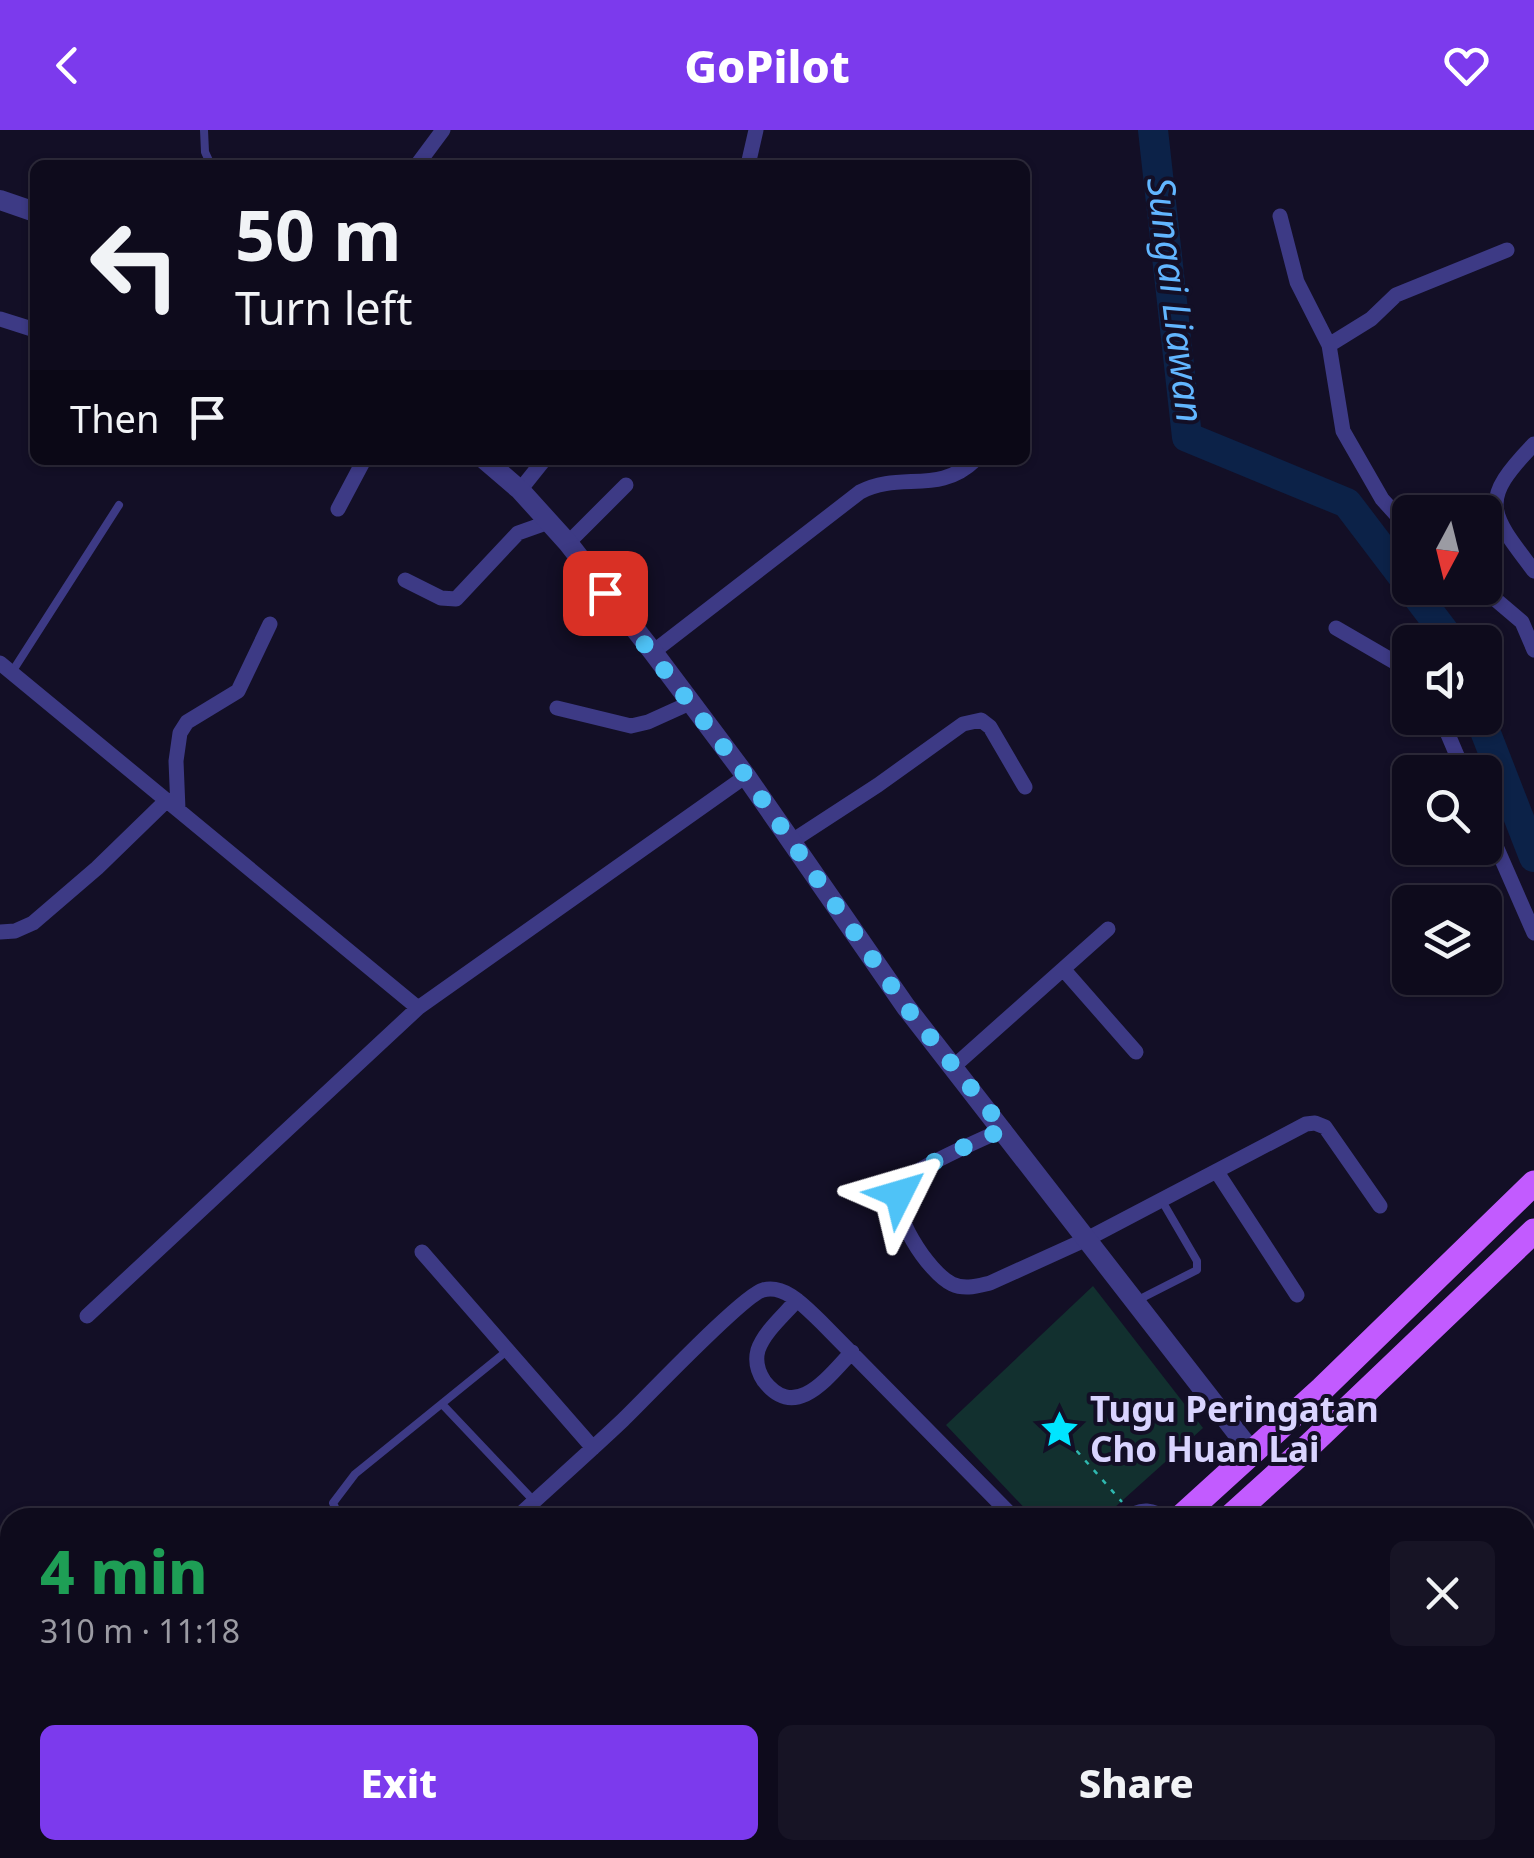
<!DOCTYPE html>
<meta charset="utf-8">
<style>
:root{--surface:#0e0b1c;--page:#171425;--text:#f1f3f6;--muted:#9b9ba3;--line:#2e2b3b;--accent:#7c3aed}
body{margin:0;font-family:"Noto Sans",sans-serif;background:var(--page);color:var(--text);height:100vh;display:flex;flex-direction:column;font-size:38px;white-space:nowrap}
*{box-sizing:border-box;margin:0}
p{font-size:32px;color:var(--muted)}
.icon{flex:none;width:55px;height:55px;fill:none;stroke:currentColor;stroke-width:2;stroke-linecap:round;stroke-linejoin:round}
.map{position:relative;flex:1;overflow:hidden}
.details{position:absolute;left:0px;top:1378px;width:1535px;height:352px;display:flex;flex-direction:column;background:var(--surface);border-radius:30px 30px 0 0;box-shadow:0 2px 8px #0004,0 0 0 2px var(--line)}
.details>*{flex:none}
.guide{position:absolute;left:30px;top:30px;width:1000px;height:305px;border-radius:15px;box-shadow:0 2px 8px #0004,0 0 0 2px var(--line);background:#0e0b1c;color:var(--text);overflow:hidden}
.needle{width:65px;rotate:187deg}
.buttons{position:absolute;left:1392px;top:365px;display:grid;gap:20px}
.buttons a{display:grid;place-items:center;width:110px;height:110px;border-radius:15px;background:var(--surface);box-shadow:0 2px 8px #0004,0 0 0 2px var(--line);font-size:50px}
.pin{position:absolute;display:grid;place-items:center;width:85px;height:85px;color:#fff;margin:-42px;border-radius:20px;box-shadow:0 5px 15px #0006}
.me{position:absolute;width:110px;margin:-55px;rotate:50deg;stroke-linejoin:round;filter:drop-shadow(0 0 8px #0008)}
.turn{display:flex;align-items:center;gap:35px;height:210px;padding:0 40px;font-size:45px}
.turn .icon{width:130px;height:130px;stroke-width:2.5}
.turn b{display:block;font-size:70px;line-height:85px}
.then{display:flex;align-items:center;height:95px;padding:0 40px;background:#0003;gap:20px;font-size:38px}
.round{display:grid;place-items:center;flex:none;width:105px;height:105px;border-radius:15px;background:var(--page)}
.overview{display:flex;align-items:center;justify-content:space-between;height:170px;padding:0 40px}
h1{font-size:60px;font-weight:800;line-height:75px;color:#1e9e55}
.button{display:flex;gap:20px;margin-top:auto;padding:20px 40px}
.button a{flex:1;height:115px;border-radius:15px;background:var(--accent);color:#fff;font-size:40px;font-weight:800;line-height:115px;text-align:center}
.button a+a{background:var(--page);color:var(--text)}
header{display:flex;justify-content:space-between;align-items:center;height:130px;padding:0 40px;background:var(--accent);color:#fff;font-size:45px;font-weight:800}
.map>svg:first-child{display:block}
</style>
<header><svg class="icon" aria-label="back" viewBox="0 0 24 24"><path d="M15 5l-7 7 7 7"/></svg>GoPilot<svg class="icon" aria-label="heart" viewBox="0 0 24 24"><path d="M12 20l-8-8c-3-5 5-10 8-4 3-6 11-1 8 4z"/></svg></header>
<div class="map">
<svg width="1534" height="1728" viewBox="0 0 1534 1728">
<rect width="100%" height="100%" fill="#130f26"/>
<path fill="#12302f" d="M1093,1156L1203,1298L1104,1387H1033L946,1295Z"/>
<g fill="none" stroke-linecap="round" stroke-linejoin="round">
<path stroke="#0c2248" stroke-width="30" d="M1153,0L1187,307L1347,373L1410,456
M1411,458L1452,512
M1480,588L1534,727"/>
<path stroke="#2fb8b0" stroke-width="2.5" stroke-dasharray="5 8" stroke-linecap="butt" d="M1068,1311L1122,1372"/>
<path stroke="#3d3a85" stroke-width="8" d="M204,0L205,22L211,35
M12,542L119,375
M1138,1170L1197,1140V1131L1162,1071
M442,1274L534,1371
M340,1388L333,1373L355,1344L508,1220
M1122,1388C1140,1372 1154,1376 1173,1388
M1494,1720L1502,1728
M1415,1728L1416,1720"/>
<path stroke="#3d3a85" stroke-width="15" d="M417,35L443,0
M748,35L756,0
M1280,86L1297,152L1329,215
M0,189L35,200
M1534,314C1479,371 1488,381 1534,441
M520,360L544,330
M338,379L364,330
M1410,400L1382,369L1343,301L1329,215L1371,189L1396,165L1507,120
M568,413L626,355
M405,450L441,468L456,469L518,403L549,392
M1482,458L1522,492L1534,520
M1336,498L1410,541
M653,522L860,362C900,341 939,365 975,330
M0,533L418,878
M557,578L631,596L648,592L690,573
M1441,588L1464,642
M178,679L176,631L180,603L187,592L238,561L270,494
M1485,691L1534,803
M792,711L878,655L963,594L981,590L990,597L1025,657
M0,802L15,801L33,793L97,738L167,670
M1064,840L1136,922
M952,938L1108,799
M1004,999C983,1009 911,1039 901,1055C887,1081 929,1143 952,1154C965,1160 977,1156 990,1153L1087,1109L1306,994L1315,993L1325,997L1380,1076
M1217,1042L1297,1165
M422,1122L593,1318
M797,1170C784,1185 764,1202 758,1220C755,1231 758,1242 764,1251C796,1292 828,1247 852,1222
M87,1186L418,878L746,646
M516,1388C552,1355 588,1323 623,1290C646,1268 743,1165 763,1160C786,1154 806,1178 821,1192L1014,1388
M0,1439L10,1442
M0,1631L10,1634
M280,1720L286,1728
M498,1720L505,1728
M747,1720L755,1728
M917,1720L921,1728
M48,1728L49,1720
M464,1728L473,1720"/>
<path stroke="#3d3a85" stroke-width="20" d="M0,70L35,82
M485,330L520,360L568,413L653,522L746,646L906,877L1251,1321"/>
<path stroke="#c25bff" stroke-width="25" d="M1180,1388L1322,1259L1534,1053
M1229,1388L1312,1313L1534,1101
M806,1728L815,1720
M846,1728L855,1720"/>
</g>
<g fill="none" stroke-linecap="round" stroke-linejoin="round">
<path stroke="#4fc3f7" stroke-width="18" stroke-dasharray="0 32.4" d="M605,463L746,646L906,877L1004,999C978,1012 907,1037 899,1064"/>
</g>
<defs>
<symbol id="sight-bare" viewBox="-9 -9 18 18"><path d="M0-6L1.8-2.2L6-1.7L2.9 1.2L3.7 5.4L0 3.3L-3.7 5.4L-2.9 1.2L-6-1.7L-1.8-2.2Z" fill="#00e5ff" stroke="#130f26" stroke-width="2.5" paint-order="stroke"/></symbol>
</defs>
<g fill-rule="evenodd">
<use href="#sight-bare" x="1032" y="1272" width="55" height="55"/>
</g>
<g text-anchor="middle" stroke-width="8" stroke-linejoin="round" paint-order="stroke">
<g font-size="35" font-weight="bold" fill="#d9d4ff" stroke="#130f26" text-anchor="start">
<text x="1090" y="1292">Tugu Peringatan<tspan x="1090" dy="40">Cho Huan Lai</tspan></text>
</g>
<g font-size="38" font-style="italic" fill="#62b6ff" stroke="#130f26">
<text transform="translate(1175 170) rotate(83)" y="13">Sungai Liawan</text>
</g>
</g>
</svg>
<div class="buttons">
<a><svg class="needle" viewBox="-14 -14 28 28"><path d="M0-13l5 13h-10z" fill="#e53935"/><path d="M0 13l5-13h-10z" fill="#9b9ba3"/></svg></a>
<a><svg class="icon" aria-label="sound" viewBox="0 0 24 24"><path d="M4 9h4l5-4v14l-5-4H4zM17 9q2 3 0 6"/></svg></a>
<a><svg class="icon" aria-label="search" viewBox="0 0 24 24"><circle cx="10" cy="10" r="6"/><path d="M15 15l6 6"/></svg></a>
<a><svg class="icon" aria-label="layers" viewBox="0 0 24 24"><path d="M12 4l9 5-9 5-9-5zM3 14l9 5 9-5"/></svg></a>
</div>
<div class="pin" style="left:605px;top:463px;background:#d93025"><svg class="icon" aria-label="arrive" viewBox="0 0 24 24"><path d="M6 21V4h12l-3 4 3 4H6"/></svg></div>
<svg class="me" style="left:899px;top:1064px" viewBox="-20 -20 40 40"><path d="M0-17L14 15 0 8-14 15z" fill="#4fc3f7" stroke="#fff" stroke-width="4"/></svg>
<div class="guide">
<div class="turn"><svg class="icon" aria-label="left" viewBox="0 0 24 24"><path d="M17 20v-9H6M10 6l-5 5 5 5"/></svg><div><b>50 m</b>Turn left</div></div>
<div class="then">Then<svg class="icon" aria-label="arrive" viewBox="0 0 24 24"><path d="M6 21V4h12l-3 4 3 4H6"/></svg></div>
</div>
<section class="details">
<div class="overview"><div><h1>4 min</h1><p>310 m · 11:18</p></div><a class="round"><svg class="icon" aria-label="close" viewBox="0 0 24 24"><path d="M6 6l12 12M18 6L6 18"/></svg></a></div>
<div class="button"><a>Exit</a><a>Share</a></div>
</section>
</div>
